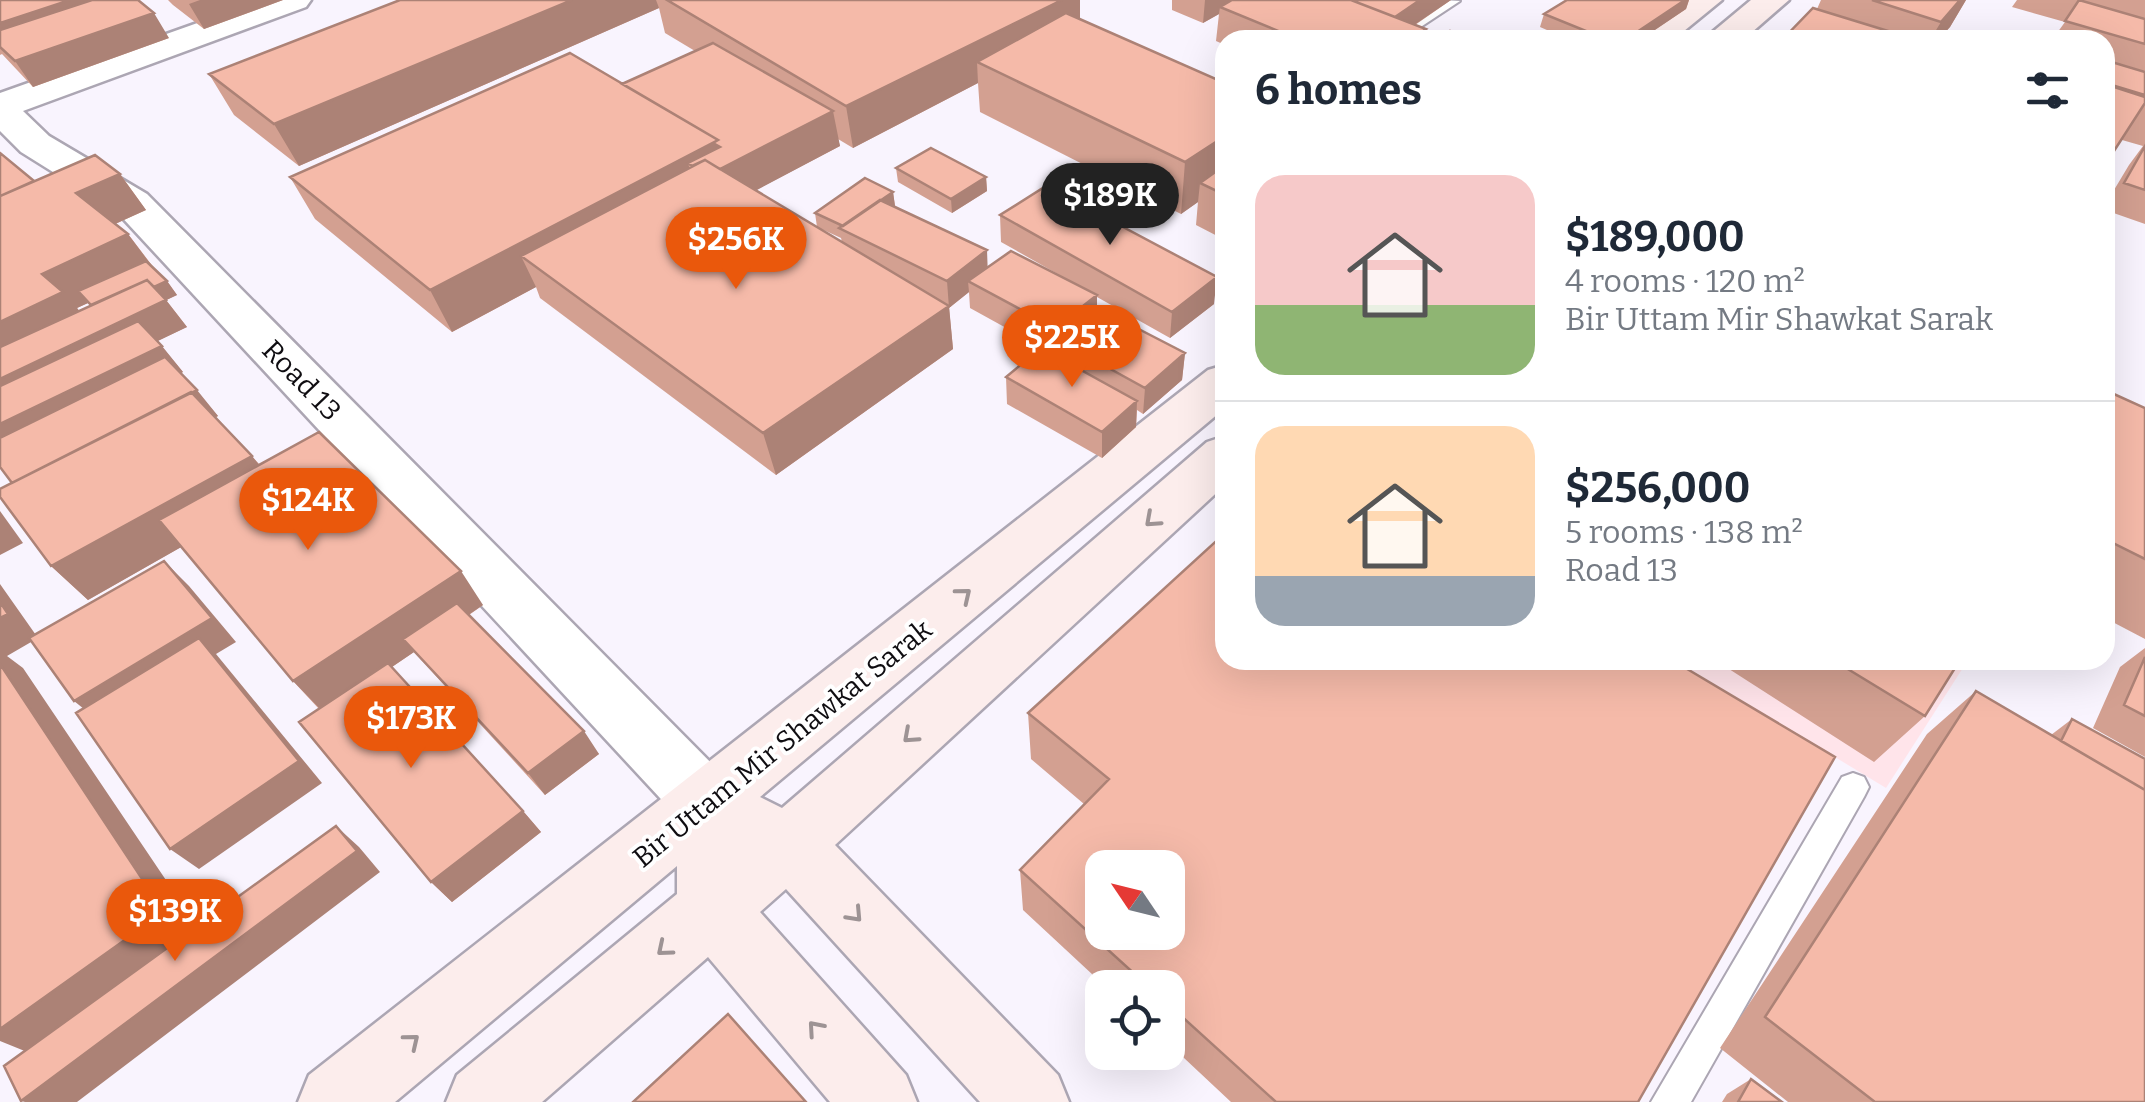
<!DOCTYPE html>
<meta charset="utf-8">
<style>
:root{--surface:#fff;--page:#f6f6f7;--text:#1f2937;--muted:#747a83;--line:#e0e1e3;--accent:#ea580c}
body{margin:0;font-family:Bitter,serif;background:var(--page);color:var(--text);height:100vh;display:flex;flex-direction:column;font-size:38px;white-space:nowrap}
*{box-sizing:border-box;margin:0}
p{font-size:32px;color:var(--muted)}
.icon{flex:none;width:55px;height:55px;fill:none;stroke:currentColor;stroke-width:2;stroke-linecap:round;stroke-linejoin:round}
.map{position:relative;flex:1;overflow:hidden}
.side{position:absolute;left:1215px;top:30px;width:900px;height:640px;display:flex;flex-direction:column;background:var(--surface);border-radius:30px;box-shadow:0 10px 40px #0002}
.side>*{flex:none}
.needle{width:65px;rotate:305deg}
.tools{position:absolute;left:1085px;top:850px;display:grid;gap:20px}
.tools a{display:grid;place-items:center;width:100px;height:100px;border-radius:20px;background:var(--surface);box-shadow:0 10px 40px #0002;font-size:50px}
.price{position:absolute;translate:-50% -85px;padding:0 22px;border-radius:35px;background:var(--accent);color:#fff;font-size:32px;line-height:65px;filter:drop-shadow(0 2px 5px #0008)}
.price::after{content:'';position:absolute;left:50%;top:60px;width:30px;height:22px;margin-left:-15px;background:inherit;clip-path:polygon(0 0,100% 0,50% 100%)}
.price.current{background:#222;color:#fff}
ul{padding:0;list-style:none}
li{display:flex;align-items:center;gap:30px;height:250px;padding:0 40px}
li+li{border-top:2px solid var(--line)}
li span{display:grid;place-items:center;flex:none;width:280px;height:200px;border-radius:30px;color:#555}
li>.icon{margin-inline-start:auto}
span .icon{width:120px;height:120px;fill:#fffc;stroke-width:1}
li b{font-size:42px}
h2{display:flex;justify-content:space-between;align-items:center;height:120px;padding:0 40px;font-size:42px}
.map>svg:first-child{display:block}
.commercial{fill:#ffe4ea}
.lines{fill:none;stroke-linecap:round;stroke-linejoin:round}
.lane-casing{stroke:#aca6b3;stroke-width:4}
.street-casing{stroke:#aca6b3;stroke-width:5}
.secondary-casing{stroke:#aca6b3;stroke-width:5}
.lane{fill:#fff;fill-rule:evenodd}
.street{fill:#fff;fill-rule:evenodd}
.secondary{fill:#fcedec;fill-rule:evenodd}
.wall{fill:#d3a091;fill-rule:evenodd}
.shaded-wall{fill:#ac8276}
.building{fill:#f5baa9;stroke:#ac8276;stroke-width:2.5;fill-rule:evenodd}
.oneway{stroke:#9d9394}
.labels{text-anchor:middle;stroke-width:8;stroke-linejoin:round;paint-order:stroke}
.street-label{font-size:28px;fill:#0f0d11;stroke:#fff}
</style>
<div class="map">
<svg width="2145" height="1102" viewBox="0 0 2145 1102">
<rect width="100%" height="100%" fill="#f9f4fe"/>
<path class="commercial" d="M1675,660H1968L1886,788Z"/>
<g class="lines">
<g class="lane-casing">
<path id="lane" d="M1442,0L1460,1L1407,36H1395V28Z
M1853,773L1864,777L1869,787L1864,797L1691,1102H1651L1842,777Z"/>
</g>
<g class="street-casing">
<path id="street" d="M262,0H311L306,7L23,111L49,136L147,194L731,783L740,804L731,825L708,834L685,825L117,212L21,152L0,131V93Z"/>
</g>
<g class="secondary-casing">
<path id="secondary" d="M1683,0H1722L1673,40H1632Z
M1751,0H1789L1743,40H1703Z
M1225,365V408L760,797L782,808L1207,442L1225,436V485L835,845L1058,1075L1069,1102H980L786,889L760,912L906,1075L917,1102H830L708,957L542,1102H446L457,1075L677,894V866L395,1102H298L309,1075L1208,370Z"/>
</g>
<use href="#lane" class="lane"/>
<use href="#street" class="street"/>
<use href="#secondary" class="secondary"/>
</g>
<path class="wall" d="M0,0L169,38L33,87L2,54L0,55Z
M168,0H283L204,29L173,5Z
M400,0H1080V19L1225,83V240L1196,225L1198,202L1181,214L980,112L978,83L853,148L838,139L840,146L756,190L842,242L841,238L817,227L815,213L893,192L895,206L894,207L988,267L1070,281L1001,242L1000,215L1214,304L1170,338L1097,297V307L1185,353L1182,380L1143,414L1137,410L1136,427L1102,458L1007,404L1006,377L1057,357V354L1055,355L970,308L969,292L949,308L953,349L776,475L540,298L536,287L452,332L315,219L290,177L622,84L695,51L665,33L659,8L299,166L234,115L209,74Z
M1172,0H1451L1415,25L1426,29L1424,40H1225V45L1216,41L1219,14L1203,23L1172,10Z
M1567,0H1689L1686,9L1640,40H1570L1540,27L1544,14Z
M1821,0H1966L1950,27L1938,40H1782L1817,9Z
M2017,0H2145V224L2105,210V205L2129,165L2143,146L2122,140L2105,163V40H2052L2065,22L2012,7Z
M896,168L986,177L987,191L952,213L898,182Z
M120,174L146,210L115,224L128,234L154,268L167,281L177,295L166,300L187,327L157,341L183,372L181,373L218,416L216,417L260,465L483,605L469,615L599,754L545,795L414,652L392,667L523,811L541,832L452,902L431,882L319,709L293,681L181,547L88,600L51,566L12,483L34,181ZM88,303L90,306L79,311L77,308Z
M2105,390L2145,408V639L2105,618Z
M2145,648V757L2093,728L2120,667Z
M1715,660H1960L1925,716L1874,762Z
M1976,691L2051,735L2072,719L2145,1102H1788L1720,1048L1927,734Z
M1028,713L1638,1102H1231L1168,1043V988H1107L1023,910L1020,870L1084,804L1031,759Z
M1751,1079L1782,1102H1722L1727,1094Z"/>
<path class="shaded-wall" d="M70,0H121L0,47V23Z
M200,0H283L204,29L189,4Z
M572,0H656L659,8L299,166L274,124Z
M1062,0H1080V31L977,62L978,83L853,148L846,106Z
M1205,0H1243L1220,7L1219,14L1203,23Z
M1420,0H1451L1392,40L1395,17Z
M1685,0H1689L1686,9L1640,40H1625Z
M1960,0H1966L1950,27L1938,40H1930L1941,22Z
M154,13L169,38L33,87L15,61Z
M1426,29L1424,40H1410Z
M833,111L840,146L725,207L698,170L688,163L698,199L521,256L536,287L452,332L430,290L718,140Z
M1225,136V183H1200L1198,202L1181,214L1185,162Z
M120,174L146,210L104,229L76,193Z
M986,177L987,191L952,213L951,199Z
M893,192L895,206L854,236L844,227Z
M128,234L155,270L78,291L88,303L77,308L93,328L0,375V322L42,274Z
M987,250L988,277L968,281L969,292L949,308L947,281Z
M1217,277L1214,304L1170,338L1172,312Z
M167,281L177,295L110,327L98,313Z
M1097,295V322L1056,339L1055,355V328Z
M166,300L187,327L0,417V379Z
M949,306L953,349L776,475L763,433Z
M162,346L183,372L0,464V424Z
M1185,353L1182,380L1143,414L1145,388Z
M197,390L218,416L40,510L13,484Z
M1137,401L1136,427L1102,458V432Z
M252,456L280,491L88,600L51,566Z
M0,511L23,543L0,555Z
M164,561L189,586L236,642L216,654L322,783L199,869L170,849L104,725L74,701Z
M461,571L483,605L415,651L403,639L414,652L324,713L293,681Z
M0,584L38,638L7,656L23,668L205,938L42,1058L0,1041Z
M584,731L599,754L545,795L528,773Z
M523,811L541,832L452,902L431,882Z
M336,826L359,847L380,872L77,1102H25L21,1101Z"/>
<path class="building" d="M0,0H70L0,23Z
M92,0H138L154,13L15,61L0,47V30Z
M400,0H572L274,124L209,74Z
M667,0H1062L846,106Z
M1232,0H1351L1426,29L1410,40H1300L1220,7Z
M1351,0H1420L1395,17Z
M1567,0H1685L1625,40H1608L1544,14Z
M1872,0H1960L1941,22Z
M2079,0L2145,19V44L2065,21Z
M1813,8L1901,35L1897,40H1782Z
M1066,13L1225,83V136L1185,162L977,62Z
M1450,31L1475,40H1438Z
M713,43L833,111L720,169L705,160L692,166L688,163L720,147L713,143L718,140L622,84Z
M570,53L718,140L430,290L290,177Z
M2105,60L2145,72V95L2105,83Z
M2105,84L2145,97V103L2114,151L2105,148Z
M2145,146V190L2124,183Z
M931,148L986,177L951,199L896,168Z
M0,153L34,181L0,196Z
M95,155L120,174L76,193L128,234L42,274L63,292L0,322V196Z
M705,160L949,306L763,433L521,256Z
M1225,165V195L1200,183Z
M865,178L893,192L843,226L815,213Z
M1046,186L1217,277L1172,312L1000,215Z
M880,200L987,250L947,281L839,228Z
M1011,251L1097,295L1055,328L968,281Z
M146,261L167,281L154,287L147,280L91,305L78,291Z
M147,280L166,300L0,379V347Z
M1096,307L1185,353L1145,388L1056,339Z
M138,321L162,346L0,424V386Z
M1041,348L1137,401L1102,432L1006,377Z
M165,357L197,390L12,483L0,467V438Z
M2105,390L2145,408V559L2105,539Z
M191,392L252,456L51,566L0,497V489Z
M319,432L461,571L293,681L159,520Z
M1225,533V660H1672L1835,757L1638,1102H1276L1168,1004V988H1150L1020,870L1109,779L1028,713ZM1102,868H1168V932H1102Z
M164,561L212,618L74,701L29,638Z
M0,602L8,614L0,618Z
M457,603L584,731L528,773L403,639Z
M199,638L299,761L170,849L76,713Z
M2145,657V716L2124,705Z
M1833,660H1960L1925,716Z
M388,663L523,811L431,882L299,722Z
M0,664L164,912L0,1029Z
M1976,691L2145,790V1102H1875L1765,1017Z
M2072,719L2145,759V790L2061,741Z
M336,826L357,851L21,1101L4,1066Z
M728,1014L806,1102H633Z
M1751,1079L1782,1102H1738Z"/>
<defs><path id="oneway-chevron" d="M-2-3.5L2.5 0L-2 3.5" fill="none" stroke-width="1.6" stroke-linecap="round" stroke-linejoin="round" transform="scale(2.5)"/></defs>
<g class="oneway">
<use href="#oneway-chevron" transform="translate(1152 520) rotate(138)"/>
<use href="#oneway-chevron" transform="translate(964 595) rotate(-39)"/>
<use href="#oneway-chevron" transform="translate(910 736) rotate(138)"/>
<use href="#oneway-chevron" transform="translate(855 915) rotate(47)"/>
<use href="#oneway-chevron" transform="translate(664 949) rotate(140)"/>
<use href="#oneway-chevron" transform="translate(815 1028) rotate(-131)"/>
<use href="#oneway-chevron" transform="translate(412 1041) rotate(-39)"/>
</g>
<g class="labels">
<g class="street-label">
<text transform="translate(302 380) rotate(46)" y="10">Road 13</text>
<text transform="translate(782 743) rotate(-39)" y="10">Bir Uttam Mir Shawkat Sarak</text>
</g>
</g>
</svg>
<div class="tools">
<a><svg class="needle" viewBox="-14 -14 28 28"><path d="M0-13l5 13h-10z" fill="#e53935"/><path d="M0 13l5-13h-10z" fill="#747a83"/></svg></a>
<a><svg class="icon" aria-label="locate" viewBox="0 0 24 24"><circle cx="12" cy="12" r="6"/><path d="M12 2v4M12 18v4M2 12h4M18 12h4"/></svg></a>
</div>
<b class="price current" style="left:1110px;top:248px">$189K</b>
<b class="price" style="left:736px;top:292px">$256K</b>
<b class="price" style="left:1072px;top:390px">$225K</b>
<b class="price" style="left:308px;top:553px">$124K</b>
<b class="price" style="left:411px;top:771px">$173K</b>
<b class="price" style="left:175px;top:964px">$139K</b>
<section class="side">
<h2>6 homes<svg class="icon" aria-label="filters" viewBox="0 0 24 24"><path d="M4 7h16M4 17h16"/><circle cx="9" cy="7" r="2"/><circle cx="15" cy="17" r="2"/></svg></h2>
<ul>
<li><span style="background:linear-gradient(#f6c9c9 65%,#8fb573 0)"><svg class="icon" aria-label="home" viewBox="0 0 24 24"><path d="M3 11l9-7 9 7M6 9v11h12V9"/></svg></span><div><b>$189,000</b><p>4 rooms · 120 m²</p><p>Bir Uttam Mir Shawkat Sarak</p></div></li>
<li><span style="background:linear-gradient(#ffd9b3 75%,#9aa5b1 0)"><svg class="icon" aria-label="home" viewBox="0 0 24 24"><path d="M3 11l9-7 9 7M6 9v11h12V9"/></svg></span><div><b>$256,000</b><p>5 rooms · 138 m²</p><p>Road 13</p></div></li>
</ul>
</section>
</div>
